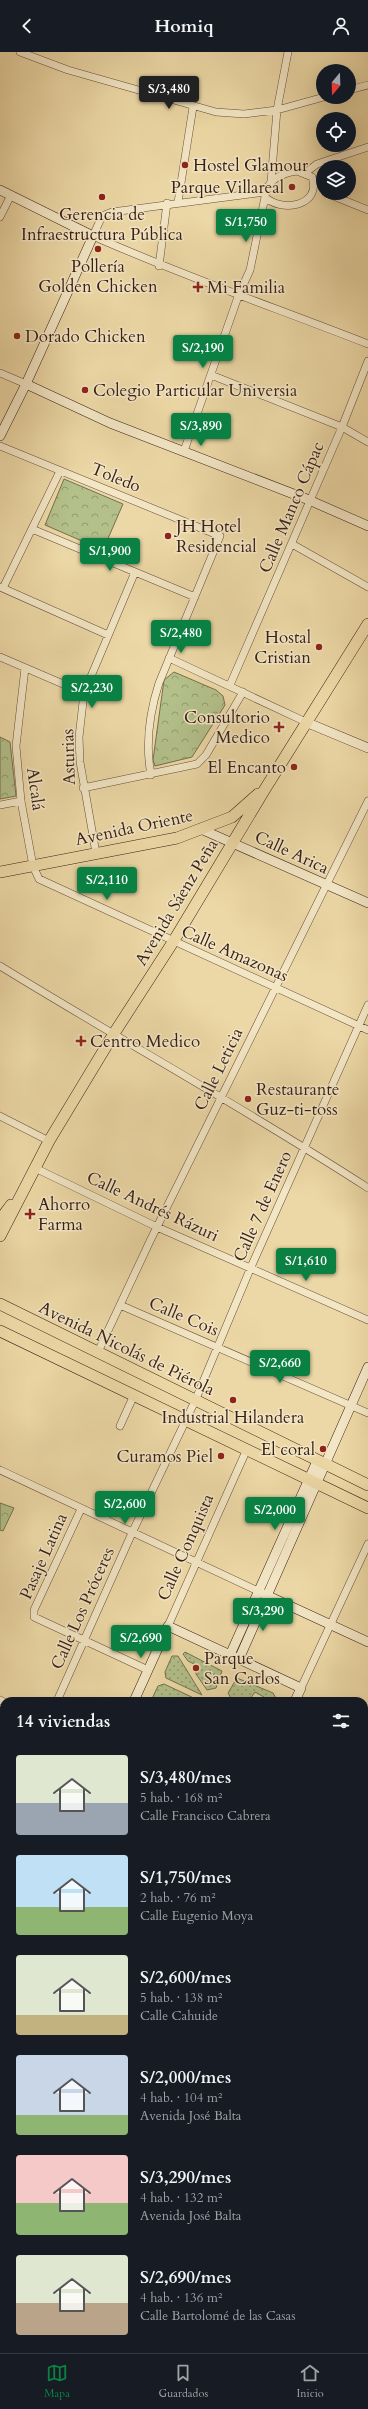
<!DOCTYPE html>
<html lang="es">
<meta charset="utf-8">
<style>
:root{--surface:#171b24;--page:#20242c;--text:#f1f3f6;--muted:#9ea1a6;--line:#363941;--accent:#0b8043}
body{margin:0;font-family:Cardo,serif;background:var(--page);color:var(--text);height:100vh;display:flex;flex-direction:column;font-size:15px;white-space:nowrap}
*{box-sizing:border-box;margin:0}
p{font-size:13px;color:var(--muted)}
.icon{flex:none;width:22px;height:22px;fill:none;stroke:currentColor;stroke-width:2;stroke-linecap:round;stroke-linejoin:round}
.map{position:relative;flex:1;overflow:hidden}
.side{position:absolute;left:0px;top:1645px;width:368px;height:656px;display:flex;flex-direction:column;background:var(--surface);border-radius:12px 12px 0 0;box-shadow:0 4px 16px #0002}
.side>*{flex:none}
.needle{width:26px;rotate:199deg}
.controls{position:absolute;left:316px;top:12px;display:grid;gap:8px}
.controls a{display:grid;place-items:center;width:40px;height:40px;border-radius:50%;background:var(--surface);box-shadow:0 4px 16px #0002;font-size:20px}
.price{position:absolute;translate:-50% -34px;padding:0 9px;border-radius:4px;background:var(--accent);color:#fff;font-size:13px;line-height:26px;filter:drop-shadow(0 1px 2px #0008)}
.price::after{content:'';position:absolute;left:50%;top:24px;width:12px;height:9px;margin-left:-6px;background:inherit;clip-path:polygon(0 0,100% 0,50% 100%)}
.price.on{background:#222;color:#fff}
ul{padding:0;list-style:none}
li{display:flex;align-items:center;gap:12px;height:100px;padding:0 16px}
li span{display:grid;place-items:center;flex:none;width:112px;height:80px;border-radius:4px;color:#555}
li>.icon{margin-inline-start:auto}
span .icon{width:48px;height:48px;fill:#fffc;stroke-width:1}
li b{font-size:17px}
h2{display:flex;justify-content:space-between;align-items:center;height:48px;padding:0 16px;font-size:17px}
header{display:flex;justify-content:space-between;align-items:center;height:52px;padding:0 16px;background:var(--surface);font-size:18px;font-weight:800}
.tab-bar{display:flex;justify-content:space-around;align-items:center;height:56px;border-top:1px solid var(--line);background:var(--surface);font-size:11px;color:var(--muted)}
.tab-bar a{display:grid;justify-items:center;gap:2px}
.tab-bar .on{color:var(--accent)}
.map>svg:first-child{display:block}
.grass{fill:url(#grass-dots);stroke:#757050}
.park{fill:url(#park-crowns);stroke:#757050}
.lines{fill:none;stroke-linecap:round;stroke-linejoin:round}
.street-casing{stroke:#644d3b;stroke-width:8}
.secondary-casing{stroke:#371f17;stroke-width:10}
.primary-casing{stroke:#371f17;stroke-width:12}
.street{stroke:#f3e6c5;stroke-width:7}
.secondary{stroke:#f3e6c5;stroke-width:9}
.primary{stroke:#ecd8a6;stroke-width:11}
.poi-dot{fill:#8f2418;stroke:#f3e6c5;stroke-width:1.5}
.labels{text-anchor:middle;stroke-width:3;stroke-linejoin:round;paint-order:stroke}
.poi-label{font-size:17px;fill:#371f17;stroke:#f3e6c5;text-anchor:start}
.street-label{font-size:17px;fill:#371f17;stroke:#f3e6c5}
</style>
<header><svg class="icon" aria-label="back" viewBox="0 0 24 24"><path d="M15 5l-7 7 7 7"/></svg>Homiq<svg class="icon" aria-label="person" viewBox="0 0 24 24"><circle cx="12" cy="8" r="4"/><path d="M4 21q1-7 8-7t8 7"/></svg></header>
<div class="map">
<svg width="368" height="2301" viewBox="0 0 368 2301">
<defs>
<pattern id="grass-dots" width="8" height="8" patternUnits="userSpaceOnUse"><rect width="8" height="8" fill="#b3c08a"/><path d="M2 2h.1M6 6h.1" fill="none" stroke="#929b70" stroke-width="1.8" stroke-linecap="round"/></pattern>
<pattern id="park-crowns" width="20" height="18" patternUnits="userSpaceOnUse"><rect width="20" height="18" fill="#b3c08a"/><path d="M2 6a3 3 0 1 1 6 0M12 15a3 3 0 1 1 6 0" fill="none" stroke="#929b70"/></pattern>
</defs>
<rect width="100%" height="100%" fill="#ecd8a6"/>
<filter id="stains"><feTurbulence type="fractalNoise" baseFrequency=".005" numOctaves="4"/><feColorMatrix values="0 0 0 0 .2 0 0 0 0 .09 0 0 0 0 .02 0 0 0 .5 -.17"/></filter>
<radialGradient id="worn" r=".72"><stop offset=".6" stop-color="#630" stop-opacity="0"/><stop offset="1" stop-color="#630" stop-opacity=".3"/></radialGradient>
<path class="grass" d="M185,1600L222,1619L216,1636L207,1638L196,1622L194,1612L188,1609L183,1602Z
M172,1604H178L202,1643L166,1626L165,1620Z
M237,1626L273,1641L277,1648H269L255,1640L250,1647L232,1648L228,1641Z
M164,1632L198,1648V1649H151L158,1634Z"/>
<path class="park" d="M64,427L123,452L103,498L45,473Z
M174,620L216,638L223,644L225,653L192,705L155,714L153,708L164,628Z
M0,685L10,690L16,744L0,747Z
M0,1451L14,1456L3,1479L0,1478Z"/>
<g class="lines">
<g class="street-casing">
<path id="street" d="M20,0L68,18L216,60L244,62L277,58L324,45
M349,38L368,33
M297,119L312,125C322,154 282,161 265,145C265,128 283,121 297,119Z
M305,121L317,112L368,95
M271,130L277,58L288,0
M265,140L112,160L102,164L93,184C183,224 276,256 368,292
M326,141L368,158
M178,150L193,55
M0,165L11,143
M159,214L167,151
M0,321L26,332
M211,323L342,375L368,390
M0,394L220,484L159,631C149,662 145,691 151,723
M184,399L239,242L250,218L265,145
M32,477L195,545
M292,492L368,535
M0,535L108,583
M3,536L60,419
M0,605L84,641
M169,606L308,671
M25,616L16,694L21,749L33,814L39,827L368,978
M230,633L342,375L368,309
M83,736L197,712L206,703L243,640
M0,753L21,749
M96,801L80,710L79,685L84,641L135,520
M0,914C122,989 248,1058 368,1136
M0,1064L49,1089
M35,1116L157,1175L368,1268
M120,1253L368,1361
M98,1300L150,1189L368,749
M120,1374L134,1343
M0,1418L260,1540
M81,1457L34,1558V1565L148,1618
M168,1574L247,1397
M301,1636L368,1492
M0,1648L4,1650
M57,1649L132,1481L195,1349L251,1215L368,953
M364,1666L368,1657
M364,1721L368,1723
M0,1754L4,1756
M0,1770L4,1761
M0,1816L4,1818
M364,1836L368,1827
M364,1854L368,1856
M0,1889L4,1891
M0,1930L4,1921
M364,1998L368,1989
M0,2052L4,2054
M364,2119L368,2120
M364,2166L368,2157
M0,2217L4,2219
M364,2255L368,2257
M0,2277L4,2268
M169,2297L177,2301
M63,2301L65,2297
M142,2301L144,2297
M220,2301L222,2297
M301,2301L302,2297"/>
</g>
<g class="secondary-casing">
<path id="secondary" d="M0,138L93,184L26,332L0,384
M26,332L110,371L309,448L368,474
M308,671L368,696
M203,778L368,851
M264,1542L368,1590
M230,1603L317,1409
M239,1607L368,1315
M134,1649L168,1574L301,1636L295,1649
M0,2089L4,2080
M0,2117L4,2109"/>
</g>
<g class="primary-casing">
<path id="primary" d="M0,820L177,786L232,765L258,742
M0,1168L11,1153
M0,1184L49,1089L113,983L173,890L265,737L368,572
M0,1252L368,1433
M0,1279L368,1456"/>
</g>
<use href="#street" class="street"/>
<use href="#secondary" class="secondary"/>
<use href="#primary" class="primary"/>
</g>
<g class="poi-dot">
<circle cx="185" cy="113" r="4"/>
<circle cx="292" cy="135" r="4"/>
<circle cx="102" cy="145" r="4"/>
<circle cx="98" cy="197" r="4"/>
<path d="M196 229h4v4h4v4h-4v4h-4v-4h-4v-4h4z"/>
<circle cx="17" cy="284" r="4"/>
<circle cx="85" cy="338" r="4"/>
<circle cx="168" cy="484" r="4"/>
<circle cx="319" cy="595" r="4"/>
<path d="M277 669h4v4h4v4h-4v4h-4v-4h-4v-4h4z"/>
<circle cx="294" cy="715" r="4"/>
<path d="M79 983h4v4h4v4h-4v4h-4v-4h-4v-4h4z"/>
<circle cx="248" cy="1047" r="4"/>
<path d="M28 1156h4v4h4v4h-4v4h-4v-4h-4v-4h4z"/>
<circle cx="233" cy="1348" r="4"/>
<circle cx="323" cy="1397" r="4"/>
<circle cx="221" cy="1404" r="4"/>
<circle cx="196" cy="1616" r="4"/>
</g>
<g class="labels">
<g class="poi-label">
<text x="193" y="119">Hostel Glamour</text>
<text x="284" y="141" text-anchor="end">Parque Villareal</text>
<text x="102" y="168" text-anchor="middle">Gerencia de<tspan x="102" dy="20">Infraestructura Pública</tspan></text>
<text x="98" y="220" text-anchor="middle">Pollería<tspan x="98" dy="20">Golden Chicken</tspan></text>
<text x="207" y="241">Mi Familia</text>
<text x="25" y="290">Dorado Chicken</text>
<text x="93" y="344">Colegio Particular Universia</text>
<text x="176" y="480">JH Hotel<tspan x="176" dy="20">Residencial</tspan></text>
<text x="311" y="591" text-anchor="end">Hostal<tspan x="311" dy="20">Cristian</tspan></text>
<text x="270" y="671" text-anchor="end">Consultorio<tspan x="270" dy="20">Medico</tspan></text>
<text x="286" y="721" text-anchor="end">El Encanto</text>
<text x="90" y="995">Centro Medico</text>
<text x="256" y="1043">Restaurante<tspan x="256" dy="20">Guz-ti-toss</tspan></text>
<text x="38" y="1158">Ahorro<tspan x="38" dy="20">Farma</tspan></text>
<text x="233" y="1371" text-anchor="middle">Industrial Hilandera</text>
<text x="315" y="1403" text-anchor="end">El coral</text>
<text x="213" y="1410" text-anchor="end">Curamos Piel</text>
<text x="204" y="1612">Parque<tspan x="204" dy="20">San Carlos</tspan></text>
</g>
<g class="street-label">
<text transform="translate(116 425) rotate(22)" y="6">Toledo</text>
<text transform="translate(291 455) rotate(-67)" y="6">Calle Manco Cápac</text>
<text transform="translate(68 705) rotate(-92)" y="6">Asturias</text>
<text transform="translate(36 737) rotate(82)" y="6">Alcalá</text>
<text transform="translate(134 775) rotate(-12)" y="6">Avenida Oriente</text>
<text transform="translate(292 800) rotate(25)" y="6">Calle Arica</text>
<text transform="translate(176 850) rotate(-59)" y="6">Avenida Sáenz Peña</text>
<text transform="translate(235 901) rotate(24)" y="6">Calle Amazonas</text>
<text transform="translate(218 1017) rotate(-64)" y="6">Calle Leticia</text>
<text transform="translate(153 1154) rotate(25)" y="6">Calle Andrés Rázuri</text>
<text transform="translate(262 1154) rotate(-66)" y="6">Calle 7 de Enero</text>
<text transform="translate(184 1264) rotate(23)" y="6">Calle Cois</text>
<text transform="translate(127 1296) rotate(26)" y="6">Avenida Nicolás de Piérola</text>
<text transform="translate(185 1495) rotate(-66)" y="6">Calle Conquista</text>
<text transform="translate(43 1504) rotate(-66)" y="6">Pasaje Latina</text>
<text transform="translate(82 1556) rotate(-66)" y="6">Calle Los Próceres</text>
</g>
</g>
<rect width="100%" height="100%" filter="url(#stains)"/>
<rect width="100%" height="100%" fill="url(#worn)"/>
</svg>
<div class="controls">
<a><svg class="needle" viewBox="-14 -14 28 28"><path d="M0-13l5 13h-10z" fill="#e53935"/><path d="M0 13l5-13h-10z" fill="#9ea1a6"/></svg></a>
<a><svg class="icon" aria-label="locate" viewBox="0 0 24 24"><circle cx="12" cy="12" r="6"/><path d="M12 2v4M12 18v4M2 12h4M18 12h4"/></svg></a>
<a><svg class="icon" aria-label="layers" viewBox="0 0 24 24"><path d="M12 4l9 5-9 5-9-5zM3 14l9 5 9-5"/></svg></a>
</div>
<b class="price on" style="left:169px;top:58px">S/3,480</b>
<b class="price" style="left:246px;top:191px">S/1,750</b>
<b class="price" style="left:203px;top:317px">S/2,190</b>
<b class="price" style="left:201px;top:395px">S/3,890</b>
<b class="price" style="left:110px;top:520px">S/1,900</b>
<b class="price" style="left:181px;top:602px">S/2,480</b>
<b class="price" style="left:92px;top:657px">S/2,230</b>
<b class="price" style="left:107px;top:849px">S/2,110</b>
<b class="price" style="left:306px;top:1230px">S/1,610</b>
<b class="price" style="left:280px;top:1332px">S/2,660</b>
<b class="price" style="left:125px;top:1473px">S/2,600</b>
<b class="price" style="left:275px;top:1479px">S/2,000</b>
<b class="price" style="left:263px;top:1580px">S/3,290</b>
<b class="price" style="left:141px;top:1607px">S/2,690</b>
<section class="side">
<h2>14 viviendas<svg class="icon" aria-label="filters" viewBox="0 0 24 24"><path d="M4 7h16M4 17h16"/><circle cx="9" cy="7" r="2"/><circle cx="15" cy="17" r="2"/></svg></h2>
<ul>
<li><span style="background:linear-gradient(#dfe7d0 60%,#9aa5b1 0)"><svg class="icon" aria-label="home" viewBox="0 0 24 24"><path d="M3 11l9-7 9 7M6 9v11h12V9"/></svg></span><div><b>S/3,480/mes</b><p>5 hab. · 168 m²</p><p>Calle Francisco Cabrera</p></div></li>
<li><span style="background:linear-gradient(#bfe0f5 65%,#8fb573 0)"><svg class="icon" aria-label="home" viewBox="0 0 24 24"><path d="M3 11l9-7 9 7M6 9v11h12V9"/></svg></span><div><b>S/1,750/mes</b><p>2 hab. · 76 m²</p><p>Calle Eugenio Moya</p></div></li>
<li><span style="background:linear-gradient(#dfe7d0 75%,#c2b280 0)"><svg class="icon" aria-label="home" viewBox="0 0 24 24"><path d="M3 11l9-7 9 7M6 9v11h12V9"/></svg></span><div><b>S/2,600/mes</b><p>5 hab. · 138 m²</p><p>Calle Cahuide</p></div></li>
<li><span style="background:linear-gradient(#c9d6e8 75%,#8fb573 0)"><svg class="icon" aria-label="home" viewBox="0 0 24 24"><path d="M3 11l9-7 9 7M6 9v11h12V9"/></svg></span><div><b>S/2,000/mes</b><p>4 hab. · 104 m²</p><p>Avenida José Balta</p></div></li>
<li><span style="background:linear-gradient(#f6c9c9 60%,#8fb573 0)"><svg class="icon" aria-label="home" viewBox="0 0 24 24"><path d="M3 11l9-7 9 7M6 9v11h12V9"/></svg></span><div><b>S/3,290/mes</b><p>4 hab. · 132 m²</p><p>Avenida José Balta</p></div></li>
<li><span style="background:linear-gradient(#dfe7d0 60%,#b9a48a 0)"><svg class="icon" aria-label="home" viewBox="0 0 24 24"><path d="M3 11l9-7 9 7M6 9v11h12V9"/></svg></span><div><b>S/2,690/mes</b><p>4 hab. · 136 m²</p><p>Calle Bartolomé de las Casas</p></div></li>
</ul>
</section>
</div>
<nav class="tab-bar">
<a class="on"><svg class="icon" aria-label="map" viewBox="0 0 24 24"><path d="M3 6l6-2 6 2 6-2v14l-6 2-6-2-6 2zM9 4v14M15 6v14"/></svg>Mapa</a>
<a><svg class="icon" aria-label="saved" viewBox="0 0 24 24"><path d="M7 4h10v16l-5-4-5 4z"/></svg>Guardados</a>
<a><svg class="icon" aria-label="home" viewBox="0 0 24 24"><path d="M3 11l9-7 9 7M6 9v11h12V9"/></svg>Inicio</a>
</nav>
